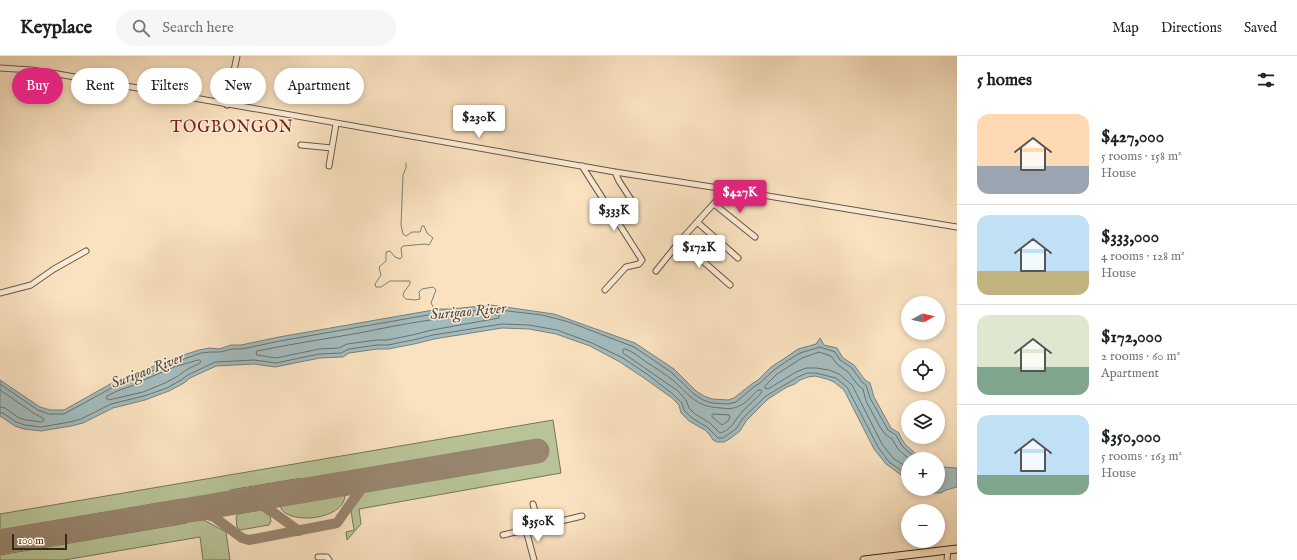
<!DOCTYPE html>
<meta charset="utf-8">
<style>
:root{--surface:#fff;--page:#f6f6f6;--text:#202124;--muted:#757577;--line:#e0e0e0;--accent:#db2777}
body{margin:0;font-family:"IM FELL English",serif;background:var(--page);color:var(--text);height:100vh;display:flex;flex-direction:column;font-size:15px;white-space:nowrap}
*{box-sizing:border-box;margin:0}
p{font-size:13px;color:var(--muted)}
.icon{flex:none;width:22px;height:22px;fill:none;stroke:currentColor;stroke-width:2;stroke-linecap:round;stroke-linejoin:round}
.map{position:relative;flex:1;overflow:hidden}
.panel{display:flex;flex-direction:column;background:var(--surface);width:340px}
.panel>*{flex:none}
.guide{position:absolute;left:12px;top:12px;width:380px;height:36px;display:flex;gap:8px}
.needle{width:26px;rotate:82deg}
.fabs{position:absolute;left:901px;top:240px;display:grid;gap:8px}
.fabs a{display:grid;place-items:center;width:44px;height:44px;border-radius:50%;background:var(--surface);box-shadow:0 2px 6px #0003;font-size:20px}
.scale{position:absolute;left:12px;bottom:10px;width:55px;box-sizing:border-box;padding-left:4px;border:2px solid #35291e;border-top:0;font-size:11px;line-height:14px;white-space:nowrap;color:#35291e;-webkit-text-stroke:3px #fcecd6;paint-order:stroke}
.price{position:absolute;translate:-50% -34px;padding:0 9px;border-radius:4px;background:#fff;color:#222;font-size:13px;line-height:26px;filter:drop-shadow(0 1px 2px #0008)}
.price::after{content:'';position:absolute;left:50%;top:24px;width:12px;height:9px;margin-left:-6px;background:inherit;clip-path:polygon(0 0,100% 0,50% 100%)}
.price.on{background:var(--accent);color:#fff}
ul{padding:0;list-style:none}
li{display:flex;align-items:center;gap:12px;height:100px;padding:0 20px}
li+li{border-top:1px solid var(--line)}
li span{display:grid;place-items:center;flex:none;width:112px;height:80px;border-radius:12px;color:#555}
li>.icon{margin-inline-start:auto}
span .icon{width:48px;height:48px;fill:#fffc;stroke-width:1}
li b{font-size:17px}
h2{display:flex;justify-content:space-between;align-items:center;height:48px;padding:0 20px;font-size:17px}
.tag{padding:0 14px;border-radius:18px;background:var(--surface);box-shadow:0 2px 6px #0003;font-size:14px;line-height:36px}
.tag.on{background:var(--accent);color:#fff}
header{display:flex;align-items:center;gap:24px;box-sizing:border-box;height:56px;padding:0 20px;background:var(--surface);border-bottom:1px solid var(--line)}
header strong{font-size:19px}
nav{display:flex;gap:22px;margin-inline-start:auto;font-size:14px}
.search{width:280px;height:36px;background:var(--page);display:flex;align-items:center;gap:10px;box-sizing:border-box;padding:0 14px;border-radius:22px;color:var(--muted);font-size:15px}
main{display:flex;flex:1;min-height:0}
.map>svg:first-child{display:block}
.green{fill:#b8c497;stroke:#76765a}
.water{fill:#a3bbbd;stroke:#77817d}
.lines{fill:none;stroke-linecap:round;stroke-linejoin:round}
.shore{stroke:#6c726e;stroke-width:1}
.stream{stroke:#77817d;stroke-width:1}
.taxiway{stroke:#98866f;stroke-width:10}
.runway{stroke:#98866f;stroke-width:25}
.minor-casing{stroke:#665746;stroke-width:7}
.highway-casing{stroke:#35291e;stroke-width:9}
.minor{stroke:#fcecd6;stroke-width:5}
.highway{stroke:#fae2c0;stroke-width:7}
.labels{text-anchor:middle;stroke-width:3;stroke-linejoin:round;paint-order:stroke}
.water-label{font-size:15px;font-style:italic;fill:#504e46;stroke:#fcecd6}
.quarter-label{font-size:16px;letter-spacing:1px;fill:#7a1f14;stroke:#fcecd6}
</style>
<header>
<strong>Keyplace</strong>
<div class="search"><svg class="icon" aria-label="search" viewBox="0 0 24 24"><circle cx="10" cy="10" r="6"/><path d="M15 15l6 6"/></svg>Search here</div>
<nav><a>Map</a><a>Directions</a><a>Saved</a></nav>
</header>
<main>
<div class="map">
<svg width="957" height="504" viewBox="0 0 957 504">
<rect width="100%" height="100%" fill="#fae2c0"/>
<filter id="stains"><feTurbulence type="fractalNoise" baseFrequency=".005" numOctaves="4"/><feColorMatrix values="0 0 0 0 .2 0 0 0 0 .09 0 0 0 0 .02 0 0 0 .5 -.17"/></filter>
<radialGradient id="worn" r=".72"><stop offset=".6" stop-color="#630" stop-opacity="0"/><stop offset="1" stop-color="#630" stop-opacity=".3"/></radialGradient>
<path class="green" d="M553,364L561,417L359,453L361,468L347,484L346,476L354,474L351,455L367,433L538,404L535,385L302,424L301,422L230,434V438L183,446L182,443L0,474V458Z
M341,438H343L345,441C342,463 293,469 281,453V450L305,446V444Z
M261,454L270,460L271,465L269,469L240,474L237,471L236,461L238,458Z
M193,462L194,465L204,464L226,476L230,504H203L200,481L64,504H0V499L187,467V463Z"/>
<path class="water" d="M491,249L554,258L635,287L674,313L696,335L704,340L712,343L728,344L734,342L753,327L758,324L771,311L785,302L798,293L816,288L820,282L824,289L837,292L843,302L854,309L865,324L870,327L874,341L891,372L899,377L901,382L905,388L916,398L927,403H908V424L886,408L874,393L844,334L834,326L827,323L815,320L808,321L800,324L795,328L787,331L768,343L746,365L740,375L731,382L724,386H717L713,384L709,378L705,374L689,365L681,357L679,349L672,342L644,322L620,306L590,290L556,278L529,273L502,272L434,283L414,288L388,293H377L349,297L343,301L320,302L275,311L254,308L216,310L190,322L184,327L169,335L145,344L113,352L83,367L71,370L41,375L24,373L15,370L0,360V324L40,351L50,354H64L114,326L134,319L142,315L171,303L199,294L210,292L219,293L231,289H241L279,281L439,253H451Z
M938,408L943,411L957,412V431L946,434L941,437C931,436 929,440 920,433H938Z"/>
<g class="lines">
<path class="shore" d="M491,258L499,259V262L432,274L412,279L387,284H377L347,288L339,292L319,293L276,302L257,299L256,298L257,295C291,288 325,283 359,277C403,268 446,260 491,258Z
M625,293C634,296 639,301 646,306C656,312 665,318 674,325C690,340 697,351 721,352C727,353 733,353 739,350C746,347 752,340 758,334H761L762,336C756,343 749,348 743,355C735,363 732,374 720,377L710,367L695,358L689,352L686,344L678,335L623,297V294Z
M199,304L201,305L200,307L186,314L178,320L165,327L143,336L109,344L106,342L107,340L117,335L137,328L146,323L174,311Z
M0,328L38,354L49,358H64L115,330L135,323L144,318L173,307L201,297L210,296H220L232,293H242L280,285L439,257H451L491,253L542,259L569,266L634,291L671,316L694,338L703,344L712,347L728,348L736,346L755,330L760,327L774,314L787,305L800,297L820,291L835,296L840,304L852,312L862,326L866,329L870,342L888,374L896,379L902,390L917,403
M0,334L35,358L43,362L44,364L41,366L26,364L19,362L5,352L0,351
M0,357H3L16,366L25,369L41,371L70,366L81,363L111,348L144,340L167,332L181,324L188,319L215,306L254,304L276,307L319,298L341,297L349,293L377,289H388L413,284L433,279L502,268L529,269L557,274L592,287L623,302L647,318L674,339L682,347L684,354L692,362L707,371L718,382H723L736,373L743,362L766,340L798,321L807,317H816L836,322L847,331L878,391L889,406L908,419
M714,358L729,359L730,361L728,365L722,369L712,361V359Z
M908,412L893,402L882,388L852,329L839,318L829,314L816,312H806L796,316L768,333L765,332V330L777,318L802,302L819,296L831,300L837,308L848,316L858,329L863,333L866,345L880,371L885,378L892,383L898,393L909,403"/>
<path class="stream" d="M406,107V112L403,119L401,169L403,178L406,180L412,176H420L422,170H424L427,177L433,182L429,189L425,188L403,190L401,192L402,201L400,203L395,201L390,195L386,196V205L379,211L381,219L375,228L376,231H381L390,225H410V228L404,236L403,240L406,243L415,244L420,243L419,236L422,233L433,231L436,234L431,247L435,254"/>
<path class="taxiway" d="M255,443L299,475
M193,454L214,461L242,482L249,484L337,467L367,424"/>
<path class="runway" d="M0,486L537,395"/>
<g class="minor-casing">
<path id="minor" d="M0,12L31,14L52,17L615,116L738,135L957,171
M227,49L237,0
M301,89L332,92
M329,110L336,68
M582,110L642,204L639,208L626,211L605,234
M615,116L619,125L632,145
M714,148L755,181
M697,166L738,202
M680,185L730,229
M656,215L680,185L717,144L722,132
M0,237L31,229L54,213L86,195
M533,448L539,471
M526,474L534,504
M503,479L582,460
M318,501H327L329,504
M947,504L948,494"/>
</g>
<g class="highway-casing">
<path id="highway" d="M864,504L957,493"/>
</g>
<use href="#minor" class="minor"/>
<use href="#highway" class="highway"/>
</g>
<g class="labels">
<g class="water-label">
<text transform="translate(468 255) rotate(-5)" y="5">Surigao River</text>
<text transform="translate(147 314) rotate(-21)" y="5">Surigao River</text>
</g>
<g class="quarter-label">
<text x="232" y="76">TOGBONGON</text>
</g>
</g>
<rect width="100%" height="100%" filter="url(#stains)"/>
<rect width="100%" height="100%" fill="url(#worn)"/>
</svg>
<div class="fabs">
<a><svg class="needle" viewBox="-14 -14 28 28"><path d="M0-13l5 13h-10z" fill="#e53935"/><path d="M0 13l5-13h-10z" fill="#757577"/></svg></a>
<a><svg class="icon" aria-label="locate" viewBox="0 0 24 24"><circle cx="12" cy="12" r="6"/><path d="M12 2v4M12 18v4M2 12h4M18 12h4"/></svg></a>
<a><svg class="icon" aria-label="layers" viewBox="0 0 24 24"><path d="M12 4l9 5-9 5-9-5zM3 14l9 5 9-5"/></svg></a>
<a>+</a>
<a>−</a>
</div>
<div class="scale">100 m</div>
<b class="price" style="left:479px;top:83px">$230K</b>
<b class="price on" style="left:740px;top:158px">$427K</b>
<b class="price" style="left:614px;top:176px">$333K</b>
<b class="price" style="left:699px;top:213px">$172K</b>
<b class="price" style="left:538px;top:487px">$350K</b>
<div class="guide">
<a class="tag on">Buy</a>
<a class="tag">Rent</a>
<a class="tag">Filters</a>
<a class="tag">New</a>
<a class="tag">Apartment</a>
</div>
</div>
<section class="panel">
<h2>5 homes<svg class="icon" aria-label="filters" viewBox="0 0 24 24"><path d="M4 7h16M4 17h16"/><circle cx="9" cy="7" r="2"/><circle cx="15" cy="17" r="2"/></svg></h2>
<ul>
<li><span style="background:linear-gradient(#ffd9b3 65%,#9aa5b1 0)"><svg class="icon" aria-label="home" viewBox="0 0 24 24"><path d="M3 11l9-7 9 7M6 9v11h12V9"/></svg></span><div><b>$427,000</b><p>5 rooms · 158 m²</p><p>House</p></div></li>
<li><span style="background:linear-gradient(#bfe0f5 70%,#c2b280 0)"><svg class="icon" aria-label="home" viewBox="0 0 24 24"><path d="M3 11l9-7 9 7M6 9v11h12V9"/></svg></span><div><b>$333,000</b><p>4 rooms · 128 m²</p><p>House</p></div></li>
<li><span style="background:linear-gradient(#dfe7d0 65%,#7fa58c 0)"><svg class="icon" aria-label="home" viewBox="0 0 24 24"><path d="M3 11l9-7 9 7M6 9v11h12V9"/></svg></span><div><b>$172,000</b><p>2 rooms · 60 m²</p><p>Apartment</p></div></li>
<li><span style="background:linear-gradient(#bfe0f5 75%,#7fa58c 0)"><svg class="icon" aria-label="home" viewBox="0 0 24 24"><path d="M3 11l9-7 9 7M6 9v11h12V9"/></svg></span><div><b>$350,000</b><p>5 rooms · 163 m²</p><p>House</p></div></li>
</ul>
</section>
</main>
